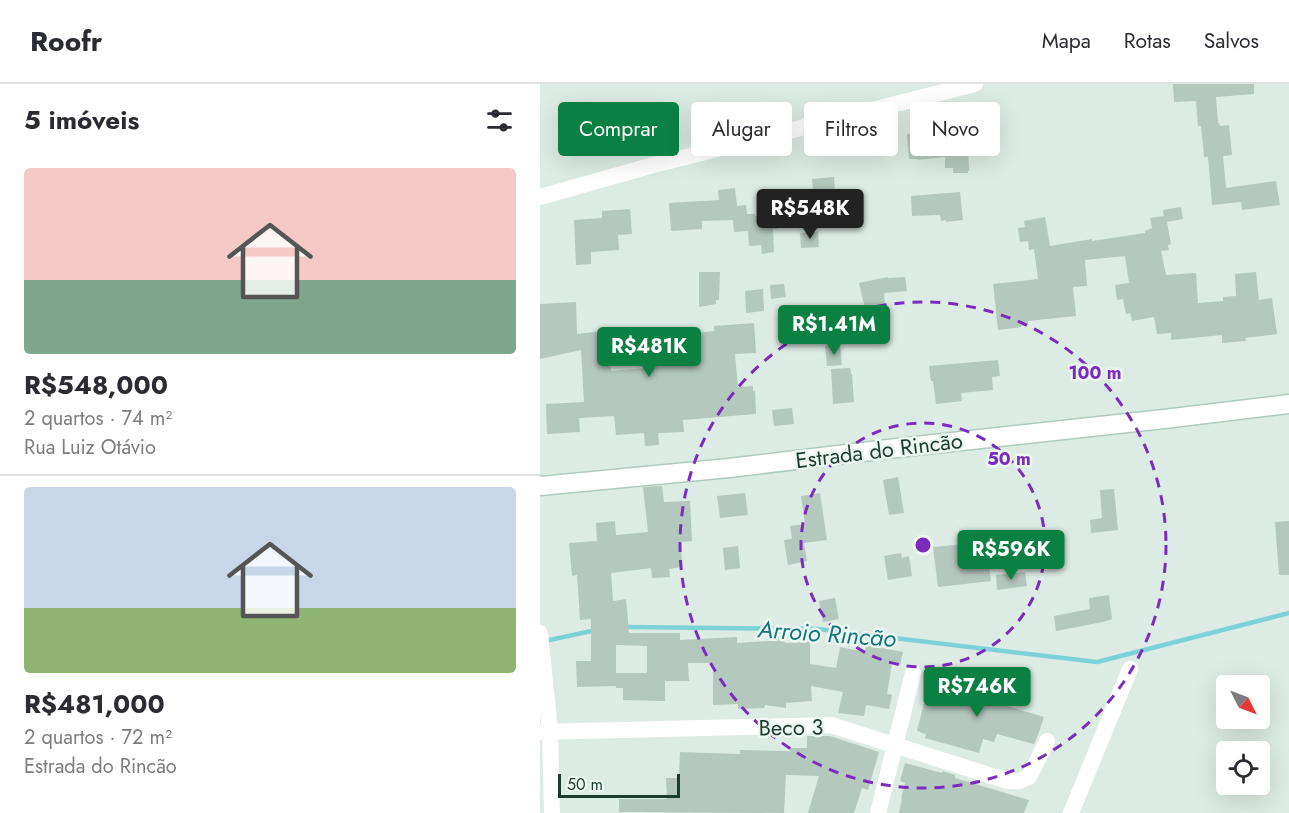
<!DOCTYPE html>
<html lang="pt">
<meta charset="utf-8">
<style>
:root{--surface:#fff;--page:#f2f2f3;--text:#2b2b33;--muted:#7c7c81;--line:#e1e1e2;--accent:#0b8043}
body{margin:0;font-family:Jost,sans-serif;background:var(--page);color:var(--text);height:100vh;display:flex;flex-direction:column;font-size:22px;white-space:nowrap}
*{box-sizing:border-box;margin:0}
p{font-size:20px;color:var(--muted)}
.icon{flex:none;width:33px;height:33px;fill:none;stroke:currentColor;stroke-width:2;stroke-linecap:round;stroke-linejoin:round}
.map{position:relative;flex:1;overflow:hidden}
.sheet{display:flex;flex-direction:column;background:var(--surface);width:540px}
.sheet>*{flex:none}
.top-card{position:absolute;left:18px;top:18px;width:570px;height:54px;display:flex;gap:12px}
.needle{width:39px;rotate:132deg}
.buttons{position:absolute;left:676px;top:591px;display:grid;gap:12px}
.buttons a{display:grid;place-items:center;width:54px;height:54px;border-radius:6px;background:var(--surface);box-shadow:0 6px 24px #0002;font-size:30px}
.scale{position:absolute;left:18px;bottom:15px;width:122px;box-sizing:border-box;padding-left:6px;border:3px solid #1d3b30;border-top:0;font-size:16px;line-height:21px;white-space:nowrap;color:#1d3b30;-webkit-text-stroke:4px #edf7f1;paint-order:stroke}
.price{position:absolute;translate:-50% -51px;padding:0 14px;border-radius:6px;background:var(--accent);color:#fff;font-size:20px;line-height:39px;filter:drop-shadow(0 2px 3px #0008)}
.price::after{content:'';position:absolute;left:50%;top:36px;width:18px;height:14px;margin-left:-9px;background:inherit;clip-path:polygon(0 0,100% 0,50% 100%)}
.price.current{background:#222;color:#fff}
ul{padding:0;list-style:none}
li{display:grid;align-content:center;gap:12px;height:318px;padding:0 24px}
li+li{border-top:2px solid var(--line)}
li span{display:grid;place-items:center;height:186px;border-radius:6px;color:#555}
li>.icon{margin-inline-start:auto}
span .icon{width:108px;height:108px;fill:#fffc;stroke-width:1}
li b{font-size:26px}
h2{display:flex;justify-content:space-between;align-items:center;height:72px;padding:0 24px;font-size:26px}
.chip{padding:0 21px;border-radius:6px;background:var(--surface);box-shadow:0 6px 24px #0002;font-size:21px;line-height:54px}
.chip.current{background:var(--accent);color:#fff}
header{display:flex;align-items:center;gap:36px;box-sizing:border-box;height:84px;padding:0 30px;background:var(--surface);border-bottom:2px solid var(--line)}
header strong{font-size:28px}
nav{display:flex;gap:33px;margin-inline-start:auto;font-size:21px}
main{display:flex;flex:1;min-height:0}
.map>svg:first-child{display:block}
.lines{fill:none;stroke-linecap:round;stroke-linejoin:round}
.stream{stroke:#7dd2d7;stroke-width:4.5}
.building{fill:#b5c8be;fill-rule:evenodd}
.secondary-casing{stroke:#afcbbe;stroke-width:21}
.street{stroke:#fff;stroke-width:16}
.secondary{stroke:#fff;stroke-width:18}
.ring{fill:none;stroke:#7b2cbf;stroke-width:3;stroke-dasharray:10 8}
.labels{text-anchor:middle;stroke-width:5;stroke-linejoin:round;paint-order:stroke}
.street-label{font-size:22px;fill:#1d3b30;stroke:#edf7f1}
.water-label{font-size:24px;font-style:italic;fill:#12767c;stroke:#edf7f1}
.centre{fill:#7b2cbf;stroke:#edf7f1;stroke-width:3}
.ring-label{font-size:18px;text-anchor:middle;font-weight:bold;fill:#7b2cbf;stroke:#edf7f1;stroke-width:5;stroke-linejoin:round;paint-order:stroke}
</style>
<header>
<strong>Roofr</strong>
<nav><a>Mapa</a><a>Rotas</a><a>Salvos</a></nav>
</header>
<main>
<section class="sheet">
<h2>5 imóveis<svg class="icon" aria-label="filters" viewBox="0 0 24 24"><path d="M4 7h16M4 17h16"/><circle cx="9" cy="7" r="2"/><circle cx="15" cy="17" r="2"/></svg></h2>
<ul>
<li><span style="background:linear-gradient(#f6c9c9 60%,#7fa58c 0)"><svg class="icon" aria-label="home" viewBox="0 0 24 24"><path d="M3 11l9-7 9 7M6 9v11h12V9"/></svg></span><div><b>R$548,000</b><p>2 quartos · 74 m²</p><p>Rua Luiz Otávio</p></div></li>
<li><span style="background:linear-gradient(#c9d6e8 65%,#8fb573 0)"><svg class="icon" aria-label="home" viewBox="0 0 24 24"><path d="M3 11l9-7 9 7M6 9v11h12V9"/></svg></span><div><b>R$481,000</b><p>2 quartos · 72 m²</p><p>Estrada do Rincão</p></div></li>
</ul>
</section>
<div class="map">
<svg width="749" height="729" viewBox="0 0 749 729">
<rect width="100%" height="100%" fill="#dcebe3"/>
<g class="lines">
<path class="stream" d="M85,543L278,545L557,578L749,529
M5,557L56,546"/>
</g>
<path class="building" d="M633,0H714V10L676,13L678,39H679L680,42L689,41L692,71L683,72L686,104L736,97L740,121L702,126L701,118L672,121L668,73H664L661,42H658L656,17L634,18Z
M412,25L418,47L421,46L423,65H428L429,87H428V89H413V84H405V73L377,76V75H369L367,50L389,49L384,33Z
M294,93L295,108H290L291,118L274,119L272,95Z
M195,104L197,122L206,121L207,130H215V132L236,131L237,145H233L234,168L222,170L221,161L209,162L208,147L194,148L193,136L162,137V145L131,147L129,119L179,116L178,106Z
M420,108L423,136L406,138V136L401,137L400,131L372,132L371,112Z
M641,123L643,135L627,138L631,160L628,161L629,166L621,167L626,191L656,189L658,219L683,217V213L696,212L695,190L716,188L719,216L732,214L737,250L705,254L706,257L682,259V251L631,256V249L617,250L614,233L592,237L590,229L586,230L583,215L577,216L575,201L589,199L585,172L545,176L547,202L533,203L536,232L488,237V241L481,242V243L458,246L453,200L498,195L494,165L489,166L488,157L480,158L478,144L485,143L484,137L505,133L510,162L552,155V157L605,149V147L612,144L610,134L624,132L623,126Z
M90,125L92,150L78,151L79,166L51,168V180L36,181L34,136L62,134V127Z
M278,148L279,163L261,164L260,149Z
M159,188H180L179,216H176V220L159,223Z
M348,193V194L365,193L367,207L344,209L348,253L324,255L322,230L326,229L319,199Z
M244,200L246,213L231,215L230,201Z
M223,205L224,227L206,229L205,207Z
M36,218L37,250L62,247L64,256H69L71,287L106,284L104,253L128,251V262L156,260V249L174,247V242L214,239L216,269L195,270L198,303L213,302V307H215L216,330L143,336L144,348L118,349L119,361L105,362L104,349L76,351L74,332L39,334L40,348L7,350L6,320L44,318L41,266L0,275V220Z
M300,261L302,281L287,282L285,262Z
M458,276L460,292L452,293L453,306L421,309L422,317L396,320L393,297H391L389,282Z
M310,284L311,290H312L314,318L293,320L291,285Z
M252,324L254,340L234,342L232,326Z
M358,393L364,429L349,431L343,396Z
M122,402L124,418L150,417L152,457L141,458L142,483L129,485L130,493L112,494L111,484L71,489L73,517L86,515L89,549H140V556L197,553V559L244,556L245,559L270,558V580L296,584L300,563L325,568L326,561L363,568L360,581L352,579L347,610L352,611L349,625L326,621L324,632L298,629L303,608L271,602L272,617L246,619V624L225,621L224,624L198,625V620L173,621V579H148L149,597H125V617L83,616V604H76V602L37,603L36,577H51V535L40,536L37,491L32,492L29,459L57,457L56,439L75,437L76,451L108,448L103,403ZM76,561L107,562V589H76Z
M574,405L578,446L551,449L550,436L562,434L560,406Z
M205,409L208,431L180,434L177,412Z
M280,409L287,456L264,459L267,477L248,481L244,456L252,455L250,442L265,440L261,412Z
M749,437V491H739L735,438Z
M446,458L451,497L398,503L393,463Z
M198,462L200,484L185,486L183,464Z
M361,469L362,474L369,472L372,492L348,496L344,472Z
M485,488L487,502L457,506L456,491Z
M569,511L572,535L563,538L516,547L514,532L550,525L549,514Z
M295,514L299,535L283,538L279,517Z
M459,600L472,603L467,622L504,633L498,651L494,660L457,650L454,658L443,655L439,669L385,654L386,650L377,647L384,619L391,621L396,608L424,614L423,601Z
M267,652H290L339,668L328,706L322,704L314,729H268L279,692L246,691L244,729L79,728V715H127L126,694H139L140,668L200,670V666L250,667V664H267Z
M365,679L402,689V687L415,691V694L489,716L484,729H359L362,715H361L365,699L360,697Z"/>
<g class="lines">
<g class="secondary-casing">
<path id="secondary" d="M0,402L189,384L348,365L624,335L749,320"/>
</g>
<path class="street" d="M0,113L110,82L435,0
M0,549L10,647L12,729
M0,648L291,641L468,697H479L489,693L507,657
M338,729L373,589
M531,729L590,585"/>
<use href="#secondary" class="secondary"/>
</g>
<g class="ring">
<circle cx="383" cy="461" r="122"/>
<circle cx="383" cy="461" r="243"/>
</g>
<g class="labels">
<g class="street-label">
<text transform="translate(339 366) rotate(-7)" y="8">Estrada do Rincão</text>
<text transform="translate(251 643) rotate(-1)" y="8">Beco 3</text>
</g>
<g class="water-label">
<text transform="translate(287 550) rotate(4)" y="8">Arroio Rincão</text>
</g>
</g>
<circle cx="383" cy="461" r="9" class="centre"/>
<g class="ring-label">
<text x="555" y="295">100 m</text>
<text x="469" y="381">50 m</text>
</g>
</svg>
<div class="buttons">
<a><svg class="needle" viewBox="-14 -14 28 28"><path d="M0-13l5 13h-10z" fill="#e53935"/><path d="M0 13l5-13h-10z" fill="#7c7c81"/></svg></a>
<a><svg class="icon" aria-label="locate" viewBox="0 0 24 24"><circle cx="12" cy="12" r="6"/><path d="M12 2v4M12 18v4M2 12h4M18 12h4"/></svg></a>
</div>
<div class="scale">50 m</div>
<b class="price current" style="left:270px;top:156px">R$548K</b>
<b class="price" style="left:294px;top:272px">R$1.41M</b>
<b class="price" style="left:109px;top:294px">R$481K</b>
<b class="price" style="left:471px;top:497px">R$596K</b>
<b class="price" style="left:437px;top:634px">R$746K</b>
<div class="top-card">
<a class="chip current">Comprar</a>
<a class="chip">Alugar</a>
<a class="chip">Filtros</a>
<a class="chip">Novo</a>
</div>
</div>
</main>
